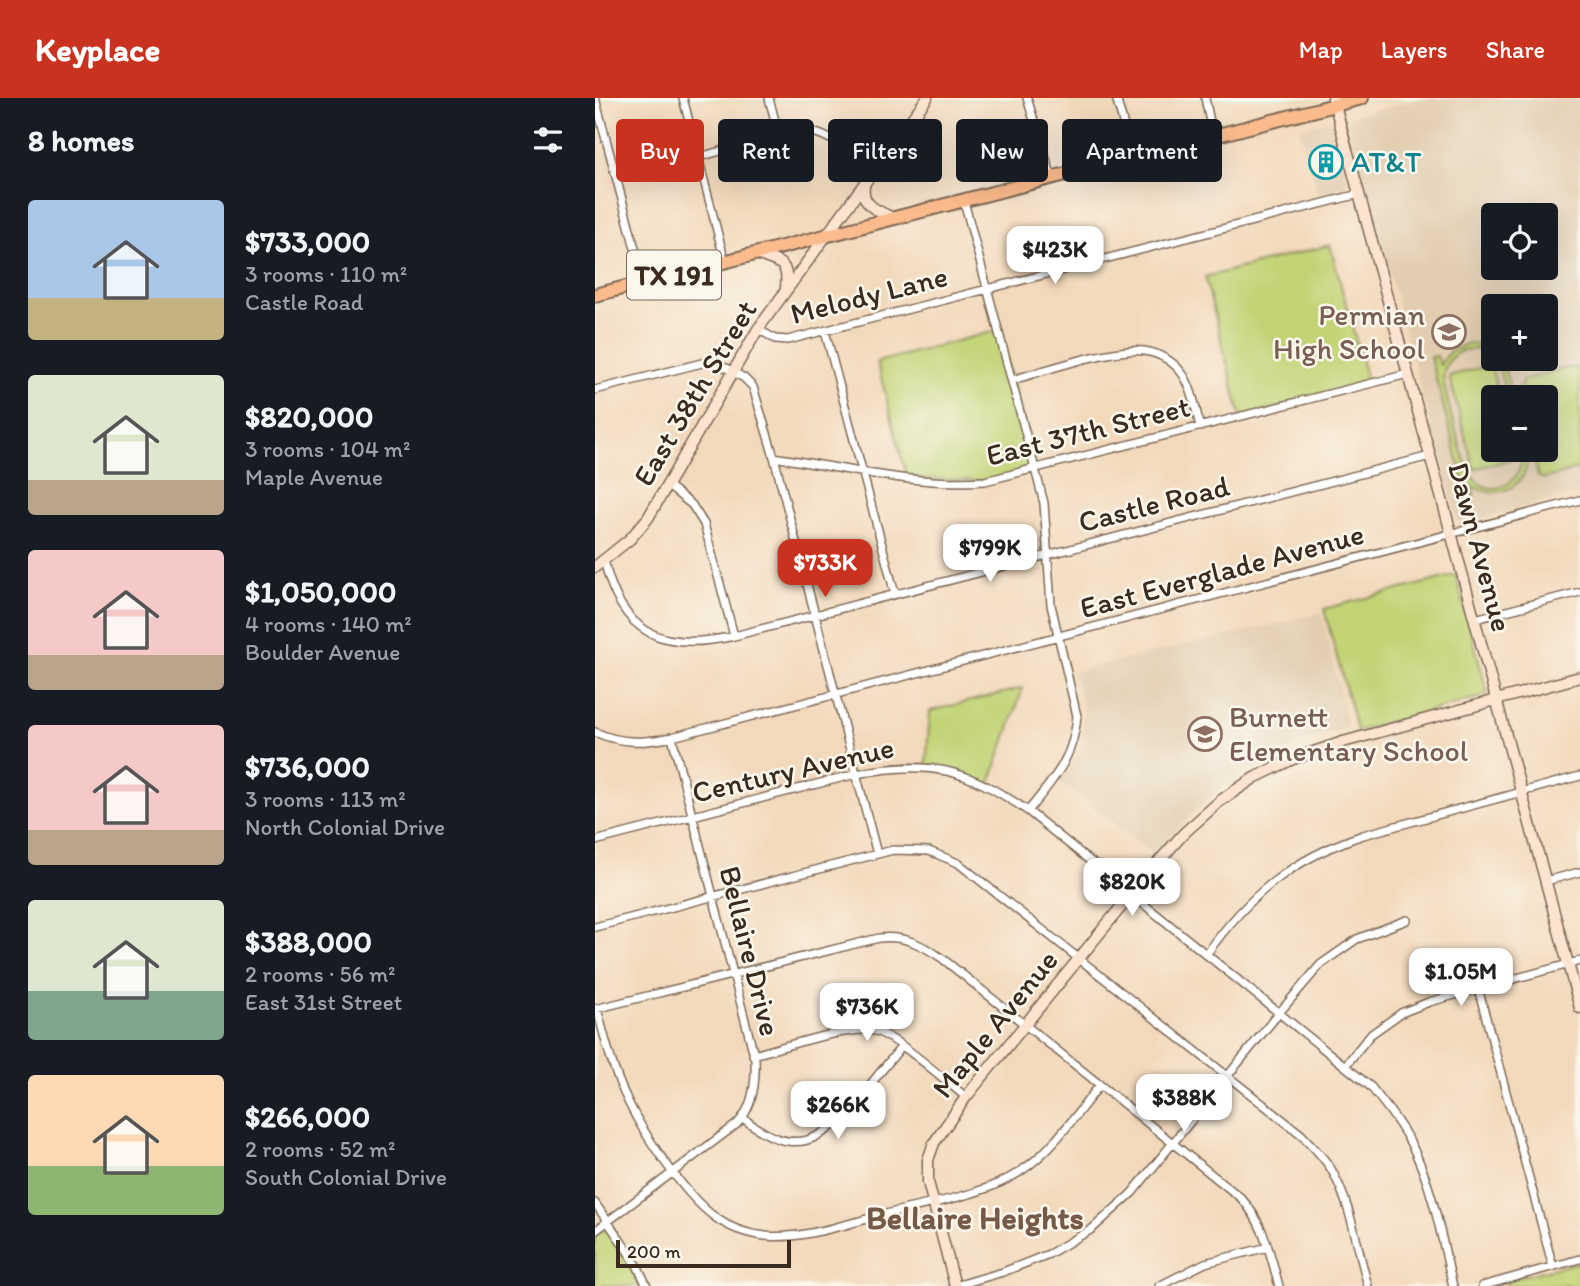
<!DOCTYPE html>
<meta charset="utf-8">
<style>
:root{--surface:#171b24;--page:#20242c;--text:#f1f3f6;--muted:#9ea1a6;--accent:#c8321e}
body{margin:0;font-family:Itim,sans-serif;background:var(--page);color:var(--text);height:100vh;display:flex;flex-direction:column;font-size:26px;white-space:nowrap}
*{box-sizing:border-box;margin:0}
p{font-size:23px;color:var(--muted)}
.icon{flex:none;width:38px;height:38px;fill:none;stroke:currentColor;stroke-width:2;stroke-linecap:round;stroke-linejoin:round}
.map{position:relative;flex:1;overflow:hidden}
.details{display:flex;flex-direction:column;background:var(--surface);width:595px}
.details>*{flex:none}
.hud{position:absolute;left:21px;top:21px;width:665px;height:63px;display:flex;gap:14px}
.tools{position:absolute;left:886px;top:105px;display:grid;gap:14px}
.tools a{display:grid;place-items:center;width:77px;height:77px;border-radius:7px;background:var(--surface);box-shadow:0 7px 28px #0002;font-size:35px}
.scale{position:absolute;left:21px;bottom:18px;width:175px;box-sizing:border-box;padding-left:7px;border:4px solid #3b2a1e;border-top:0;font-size:19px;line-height:24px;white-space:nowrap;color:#3b2a1e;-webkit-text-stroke:5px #fbf7ec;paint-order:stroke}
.price{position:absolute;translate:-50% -60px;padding:0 16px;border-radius:14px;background:#fff;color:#222;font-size:23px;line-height:46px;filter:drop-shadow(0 2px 4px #0008)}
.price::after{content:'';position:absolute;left:50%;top:42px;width:21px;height:16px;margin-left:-10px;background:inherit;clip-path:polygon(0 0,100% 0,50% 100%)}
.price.active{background:var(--accent);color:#fff}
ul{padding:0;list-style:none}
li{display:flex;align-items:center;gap:21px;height:175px;padding:0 28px}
li span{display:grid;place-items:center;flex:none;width:196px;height:140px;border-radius:7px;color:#555}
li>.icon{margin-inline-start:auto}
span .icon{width:84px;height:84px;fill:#fffc;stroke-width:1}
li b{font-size:30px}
h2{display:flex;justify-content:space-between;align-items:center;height:84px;padding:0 28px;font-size:30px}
.tag{padding:0 24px;border-radius:7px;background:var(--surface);box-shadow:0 7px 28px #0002;font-size:24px;line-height:63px}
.tag.active{background:var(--accent);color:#fff}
header{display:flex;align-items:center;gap:42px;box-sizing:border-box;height:98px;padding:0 35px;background:var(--accent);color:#fff}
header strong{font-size:33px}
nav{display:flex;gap:38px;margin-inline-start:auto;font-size:24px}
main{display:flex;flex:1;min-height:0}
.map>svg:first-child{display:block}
.built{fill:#e2cdb1;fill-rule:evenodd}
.green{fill:#c3d477;stroke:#7f7f4a;stroke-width:2}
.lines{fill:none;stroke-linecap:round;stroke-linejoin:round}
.street-casing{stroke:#7b6755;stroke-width:10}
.secondary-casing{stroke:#7b6755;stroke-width:13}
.highway-casing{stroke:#7b6755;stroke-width:16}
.street{stroke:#fff;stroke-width:7}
.secondary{stroke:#fde4d1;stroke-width:10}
.highway{stroke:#fbbb8c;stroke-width:12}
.labels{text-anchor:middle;stroke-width:5;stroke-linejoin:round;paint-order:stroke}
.shield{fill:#fbf7ec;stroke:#75685c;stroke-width:2}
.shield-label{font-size:28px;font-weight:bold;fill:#3b2a1e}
.culture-label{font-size:30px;fill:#0d838f;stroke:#fbf7ec;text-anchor:start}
.street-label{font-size:30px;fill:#3b2a1e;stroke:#fbf7ec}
.education-label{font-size:30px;fill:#785e54;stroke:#fbf7ec;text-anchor:end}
.neighbourhood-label{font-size:32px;font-weight:bold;fill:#775947;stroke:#fbf7ec}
</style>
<header>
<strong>Keyplace</strong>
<nav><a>Map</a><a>Layers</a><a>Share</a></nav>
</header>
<main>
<section class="details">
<h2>8 homes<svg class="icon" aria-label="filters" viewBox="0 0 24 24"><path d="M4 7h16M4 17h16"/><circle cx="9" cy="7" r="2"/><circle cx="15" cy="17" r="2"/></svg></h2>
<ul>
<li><span style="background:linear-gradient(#a9c7e8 70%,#c2b280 0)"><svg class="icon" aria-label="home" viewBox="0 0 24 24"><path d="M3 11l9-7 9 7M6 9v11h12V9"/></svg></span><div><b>$733,000</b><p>3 rooms · 110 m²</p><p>Castle Road</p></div></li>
<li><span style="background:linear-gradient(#dfe7d0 75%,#b9a48a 0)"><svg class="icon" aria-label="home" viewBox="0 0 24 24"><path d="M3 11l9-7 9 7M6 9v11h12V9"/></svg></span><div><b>$820,000</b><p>3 rooms · 104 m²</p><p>Maple Avenue</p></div></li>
<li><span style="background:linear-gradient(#f6c9c9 75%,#b9a48a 0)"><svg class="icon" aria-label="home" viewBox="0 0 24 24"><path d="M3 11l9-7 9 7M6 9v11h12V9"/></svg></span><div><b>$1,050,000</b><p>4 rooms · 140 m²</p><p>Boulder Avenue</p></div></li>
<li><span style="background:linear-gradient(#f6c9c9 75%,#b9a48a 0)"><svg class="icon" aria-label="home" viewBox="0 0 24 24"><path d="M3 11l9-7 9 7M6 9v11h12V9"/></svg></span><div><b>$736,000</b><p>3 rooms · 113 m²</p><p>North Colonial Drive</p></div></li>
<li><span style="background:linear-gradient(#dfe7d0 65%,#7fa58c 0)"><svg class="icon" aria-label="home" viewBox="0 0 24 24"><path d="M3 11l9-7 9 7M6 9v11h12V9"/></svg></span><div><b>$388,000</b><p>2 rooms · 56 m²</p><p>East 31st Street</p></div></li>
<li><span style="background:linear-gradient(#ffd9b3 65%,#8fb573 0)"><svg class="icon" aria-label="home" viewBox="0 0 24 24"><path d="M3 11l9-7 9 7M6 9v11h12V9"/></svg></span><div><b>$266,000</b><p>2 rooms · 52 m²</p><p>South Colonial Drive</p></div></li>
</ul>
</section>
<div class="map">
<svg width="985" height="1188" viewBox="0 0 985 1188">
<rect width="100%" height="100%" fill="#fbf7ec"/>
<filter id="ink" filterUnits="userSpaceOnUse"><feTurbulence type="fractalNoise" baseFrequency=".0143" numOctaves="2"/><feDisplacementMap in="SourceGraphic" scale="14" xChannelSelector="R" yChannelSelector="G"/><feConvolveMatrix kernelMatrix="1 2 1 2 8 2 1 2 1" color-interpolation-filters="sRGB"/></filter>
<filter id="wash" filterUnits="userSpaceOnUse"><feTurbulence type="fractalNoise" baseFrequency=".00686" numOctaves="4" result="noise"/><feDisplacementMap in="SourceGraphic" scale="28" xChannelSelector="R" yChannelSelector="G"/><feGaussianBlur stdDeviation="1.57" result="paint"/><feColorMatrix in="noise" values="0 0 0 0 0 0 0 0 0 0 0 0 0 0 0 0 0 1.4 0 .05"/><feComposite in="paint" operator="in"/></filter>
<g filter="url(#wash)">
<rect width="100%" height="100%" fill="#f3d9bb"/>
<path class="built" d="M827,0H985V394L868,426L862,422L752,23L756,18ZM898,117H950V170H898ZM898,208H950V261H898ZM898,299H950V352H898Z
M733,23L737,25L754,86L751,90L724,97L704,31Z
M727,515L753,629L711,642L674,659L613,700L558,755L463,683L487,647L489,610L478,574Z"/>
<path class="green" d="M735,147L773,286L646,319L610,179Z
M404,232L440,371L391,383L312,380L282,264Z
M873,245L889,247L898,252V260C878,243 853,252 848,277C849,294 869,371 879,381C902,404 932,379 926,352H932C938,385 905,405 877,388L879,397L873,399L835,259L842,258L845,267L854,254Z
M898,261H905L908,265L917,299H912L904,271Z
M896,267L904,299H898V352H919L921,360L879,371L854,278Z
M971,270H985V370L949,381L943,378L937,352H950V299H924L923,288L927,287V282Z
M861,477L893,597L762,633L729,511Z
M428,590L394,688L331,669L335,613Z
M9,1132L13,1133L28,1156L45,1188H0V1138Z
M985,1164V1188H912L910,1182Z"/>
</g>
<g filter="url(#ink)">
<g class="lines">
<g class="street-casing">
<path id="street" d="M0,0L49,184
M88,0L130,164
M174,0L184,38
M432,0L457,80
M521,0L538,59
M610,0L618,38
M104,59C129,53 199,28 221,35C243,42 261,59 280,73
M369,103L449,405L456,507L482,618C479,660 458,682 433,713
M163,231L180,241L193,242L764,96
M230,233L300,496
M417,282C449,273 519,249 549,253C565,255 580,264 589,278C598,293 601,312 605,329
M0,292L111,264L132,270L149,280L158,289L179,359L282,756
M179,359C248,370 320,388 390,383L813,276
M72,387L97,407L109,426L139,538
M9,462C26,537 68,554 139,538L835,358
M880,521L985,494
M0,634C26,646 50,645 77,639L985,402
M0,743L261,676C336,661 371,671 433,713L776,989C792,1009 808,1029 819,1052C839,1094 847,1143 858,1188
M951,783L985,774
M0,829L298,752L334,753L363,765L707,1037C717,1048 728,1058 736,1071C755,1103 763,1152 773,1188
M611,857C653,797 699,760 768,737L985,678
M883,890L958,1169
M0,911L284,840C309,837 328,847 348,861L646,1100C669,1125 675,1155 684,1188
M2,911C10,940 17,970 30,997C46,1033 89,1097 121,1120C135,1130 152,1136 170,1138C209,1142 257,1124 295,1115C338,1104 389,1098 426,1073C458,1052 481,1016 505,987
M158,957C186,950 255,927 280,933C301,938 352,984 371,999
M750,968L775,937L806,915L834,904L985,863
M148,1020C200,1062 227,1044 265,999C279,982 293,965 307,948
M0,1105L42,1167L52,1188
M0,1133L142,1026C158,1010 161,983 160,961L77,639
M360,1188L408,1174L454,1156L497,1131L537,1095L684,915L726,866L762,841L812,822
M564,1188L610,1165L673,1149
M887,1188L985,1161"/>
</g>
<g class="secondary-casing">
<path id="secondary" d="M738,0L985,910
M269,89C266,107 283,113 298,120
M160,155C182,166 194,160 191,190
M0,469L35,441L53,420L163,231L332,0
M360,1188L333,1084V1062L339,1045L371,999L557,771L589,735L625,703L659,680L698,661L748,644L985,579"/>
</g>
<g class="highway-casing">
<path id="highway" d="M0,197L767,0"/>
</g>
<use href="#street" class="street"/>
<use href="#secondary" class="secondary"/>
<use href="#highway" class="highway"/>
</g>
</g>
<defs>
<g id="building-ring" transform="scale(1.75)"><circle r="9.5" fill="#fbf7ec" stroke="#0f9aa8" stroke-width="1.5"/><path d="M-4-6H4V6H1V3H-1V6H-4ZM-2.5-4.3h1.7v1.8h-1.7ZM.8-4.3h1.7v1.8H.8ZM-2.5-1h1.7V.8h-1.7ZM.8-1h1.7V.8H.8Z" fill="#0f9aa8"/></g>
<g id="school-ring" transform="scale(1.75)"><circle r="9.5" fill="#fbf7ec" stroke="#8d6e63" stroke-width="1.5"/><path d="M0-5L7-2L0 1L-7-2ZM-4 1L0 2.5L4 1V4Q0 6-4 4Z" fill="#8d6e63"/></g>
</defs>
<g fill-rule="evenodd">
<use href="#building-ring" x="731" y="64"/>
<use href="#school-ring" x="854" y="234"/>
<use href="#school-ring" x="610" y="636"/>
</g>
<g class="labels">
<rect class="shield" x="32" y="152.5" width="94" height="49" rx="5"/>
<g class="shield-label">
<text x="79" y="187">TX 191</text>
</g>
<g class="culture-label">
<text x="756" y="74">AT&amp;T</text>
</g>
<g class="street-label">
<text transform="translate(274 197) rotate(-14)" y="10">Melody Lane</text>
<text transform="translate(100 295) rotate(-59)" y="10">East 38th Street</text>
<text transform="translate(493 333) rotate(-14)" y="10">East 37th Street</text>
<text transform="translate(559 406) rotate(-14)" y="10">Castle Road</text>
<text transform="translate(885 449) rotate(75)" y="10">Dawn Avenue</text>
<text transform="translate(627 473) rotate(-15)" y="10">East Everglade Avenue</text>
<text transform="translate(198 672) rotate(-13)" y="10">Century Avenue</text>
<text transform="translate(155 853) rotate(76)" y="10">Bellaire Drive</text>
<text transform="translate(400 926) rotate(-51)" y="10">Maple Avenue</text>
</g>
<g class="education-label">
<text x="830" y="227">Permian<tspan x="830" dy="34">High School</tspan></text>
<text x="634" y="629" text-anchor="start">Burnett<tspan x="634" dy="34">Elementary School</tspan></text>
</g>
<g class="neighbourhood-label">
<text x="380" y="1131">Bellaire Heights</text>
</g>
</g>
</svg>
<div class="tools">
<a><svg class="icon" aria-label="locate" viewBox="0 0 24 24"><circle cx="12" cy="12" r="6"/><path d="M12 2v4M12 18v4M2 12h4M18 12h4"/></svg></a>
<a>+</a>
<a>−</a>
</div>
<div class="scale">200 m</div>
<b class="price" style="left:460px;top:188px">$423K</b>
<b class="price" style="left:395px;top:486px">$799K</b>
<b class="price active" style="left:230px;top:501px">$733K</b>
<b class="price" style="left:537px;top:820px">$820K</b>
<b class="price" style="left:866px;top:910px">$1.05M</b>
<b class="price" style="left:272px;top:945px">$736K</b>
<b class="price" style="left:589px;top:1036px">$388K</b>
<b class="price" style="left:243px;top:1043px">$266K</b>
<div class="hud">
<a class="tag active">Buy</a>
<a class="tag">Rent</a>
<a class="tag">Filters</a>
<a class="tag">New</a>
<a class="tag">Apartment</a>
</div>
</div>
</main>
